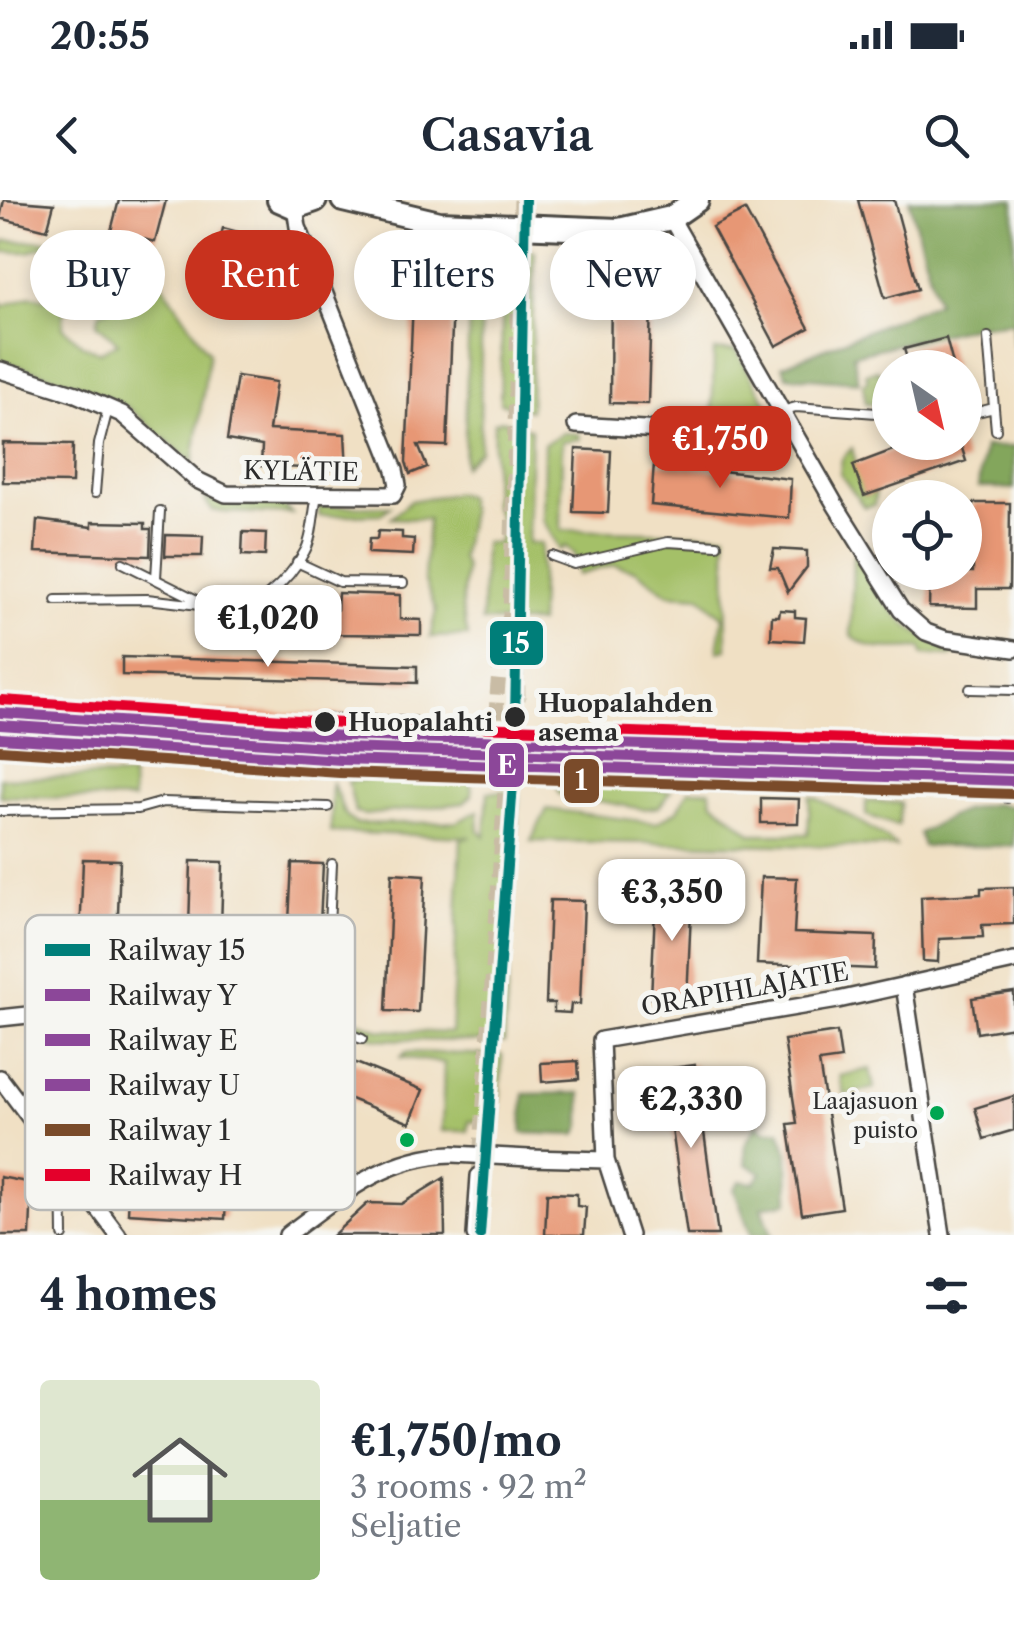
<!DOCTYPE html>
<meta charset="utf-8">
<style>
:root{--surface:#fff;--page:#f2f2f3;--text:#1f2937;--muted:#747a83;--line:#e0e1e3;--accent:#c8321e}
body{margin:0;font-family:"Libre Caslon Text",serif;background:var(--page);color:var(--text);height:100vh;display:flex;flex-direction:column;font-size:38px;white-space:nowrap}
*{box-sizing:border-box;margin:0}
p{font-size:32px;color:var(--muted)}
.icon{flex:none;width:55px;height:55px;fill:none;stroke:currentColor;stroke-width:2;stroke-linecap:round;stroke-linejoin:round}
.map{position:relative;height:1035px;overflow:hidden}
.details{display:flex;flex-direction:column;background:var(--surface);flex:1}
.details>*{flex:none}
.top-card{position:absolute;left:30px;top:30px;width:955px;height:90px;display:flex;gap:20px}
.needle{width:65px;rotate:146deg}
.buttons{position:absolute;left:872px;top:150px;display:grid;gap:20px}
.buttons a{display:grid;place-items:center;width:110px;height:110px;border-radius:50%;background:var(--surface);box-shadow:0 5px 15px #0003;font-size:50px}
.price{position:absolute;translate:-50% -85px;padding:0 22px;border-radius:20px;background:#fff;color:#222;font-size:32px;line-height:65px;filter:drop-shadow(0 2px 5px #0008)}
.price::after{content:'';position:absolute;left:50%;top:60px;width:30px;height:22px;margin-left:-15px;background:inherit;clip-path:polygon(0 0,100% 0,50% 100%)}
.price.on{background:var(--accent);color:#fff}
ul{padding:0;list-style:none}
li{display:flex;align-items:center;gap:30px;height:250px;padding:0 40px}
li+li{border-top:2px solid var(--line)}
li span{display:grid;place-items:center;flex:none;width:280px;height:200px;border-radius:10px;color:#555}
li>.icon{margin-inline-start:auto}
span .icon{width:120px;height:120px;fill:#fffc;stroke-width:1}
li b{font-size:42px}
h2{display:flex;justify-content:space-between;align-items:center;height:120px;padding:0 40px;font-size:42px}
.pill{padding:0 35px;border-radius:45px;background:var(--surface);box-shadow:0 5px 15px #0003;font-size:35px;line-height:90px}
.pill.on{background:var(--accent);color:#fff}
.status{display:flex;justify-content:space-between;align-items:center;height:70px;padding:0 50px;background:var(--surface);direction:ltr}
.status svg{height:28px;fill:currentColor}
header{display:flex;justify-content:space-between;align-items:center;height:130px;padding:0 40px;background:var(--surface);font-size:45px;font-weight:600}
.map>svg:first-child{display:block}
.green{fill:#a4c067;stroke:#687649;stroke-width:2.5}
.forest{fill:#83a65c;stroke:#576844;stroke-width:2.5}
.building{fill:#e79774}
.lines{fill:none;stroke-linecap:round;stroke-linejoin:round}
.street-tunnel{stroke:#c9bca5;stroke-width:15;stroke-dasharray:15 8;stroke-linecap:butt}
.lane-casing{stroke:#494642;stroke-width:12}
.street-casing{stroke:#494642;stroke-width:20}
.secondary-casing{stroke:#494642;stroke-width:28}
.lane{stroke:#fff;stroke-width:8}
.street{stroke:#fff;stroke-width:15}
.secondary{stroke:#fff;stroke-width:22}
.street-bridge-casing{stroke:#494642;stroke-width:20;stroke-linecap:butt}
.street-bridge{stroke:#fff;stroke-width:15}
.rail-1-casing{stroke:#f6f6f2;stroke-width:18}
.rail-2-casing{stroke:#f6f6f2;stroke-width:18}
.rail-3-casing{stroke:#f6f6f2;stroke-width:18}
.rail-4-casing{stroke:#f6f6f2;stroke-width:18}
.rail-5-casing{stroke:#f6f6f2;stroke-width:18}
.rail-6-casing{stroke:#f6f6f2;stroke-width:18}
.rail-1{stroke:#007e79;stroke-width:10}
.rail-2{stroke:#8c4799;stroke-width:10}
.rail-3{stroke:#8c4799;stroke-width:10}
.rail-4{stroke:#8c4799;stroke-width:10}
.rail-5{stroke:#7a4b2a;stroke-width:10}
.rail-6{stroke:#e4002b;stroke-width:10}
.stop-dot{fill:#2b2b2b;stroke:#f6f6f2;stroke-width:4}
.bus-dot{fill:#00a651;stroke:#f6f6f2;stroke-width:4}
.labels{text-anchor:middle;stroke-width:10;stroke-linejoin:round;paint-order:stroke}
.bus-label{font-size:22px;fill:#2b2b2b;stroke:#f6f6f2;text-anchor:end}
.street-label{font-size:25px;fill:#2b2b2b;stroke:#f6f6f2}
.stop-label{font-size:25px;font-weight:bold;fill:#2b2b2b;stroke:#f6f6f2;text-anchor:start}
.key{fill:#f6f6f2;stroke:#b9b9b6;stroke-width:2.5}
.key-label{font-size:28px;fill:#2b2b2b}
.line-badge{stroke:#f6f6f2;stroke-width:4}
.badge-label{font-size:28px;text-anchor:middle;font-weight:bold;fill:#fff}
</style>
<div class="status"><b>20:55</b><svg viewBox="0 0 49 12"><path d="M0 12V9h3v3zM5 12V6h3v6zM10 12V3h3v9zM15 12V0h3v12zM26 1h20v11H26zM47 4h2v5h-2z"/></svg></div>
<header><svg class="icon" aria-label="back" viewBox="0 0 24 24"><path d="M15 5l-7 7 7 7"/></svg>Casavia<svg class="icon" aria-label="search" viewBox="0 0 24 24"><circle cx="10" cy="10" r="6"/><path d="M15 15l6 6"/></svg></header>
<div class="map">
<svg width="1014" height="1035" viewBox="0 0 1014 1035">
<rect width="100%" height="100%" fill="#f6f6f2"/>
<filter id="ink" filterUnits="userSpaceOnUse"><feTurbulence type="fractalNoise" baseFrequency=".01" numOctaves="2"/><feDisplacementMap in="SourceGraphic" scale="20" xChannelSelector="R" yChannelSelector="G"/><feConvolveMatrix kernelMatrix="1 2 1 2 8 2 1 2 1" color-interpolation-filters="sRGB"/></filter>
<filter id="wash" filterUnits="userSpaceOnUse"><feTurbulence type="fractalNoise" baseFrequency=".0048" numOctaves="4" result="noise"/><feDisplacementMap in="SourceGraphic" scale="40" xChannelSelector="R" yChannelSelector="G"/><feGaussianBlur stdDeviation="2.25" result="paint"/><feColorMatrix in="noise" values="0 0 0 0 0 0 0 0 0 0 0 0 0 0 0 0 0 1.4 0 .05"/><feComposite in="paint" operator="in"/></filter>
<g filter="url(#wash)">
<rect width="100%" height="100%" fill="#f0e0c4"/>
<path class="green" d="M5,41H95L159,79L209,153L193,263L128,207L80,185L0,160V101L3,106L31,96L64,102L63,127L82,145L100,152L118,143L97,123L100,112L128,99L121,79L97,45H47L29,52H0Z
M482,48L480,250L464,266L471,51Z
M504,50L535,51L530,210L500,203Z
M736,150L771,211L754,223L712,222L714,151Z
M877,170L883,176L887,205L866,203L863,184L868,181L866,174Z
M501,220L531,229L528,343L541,344L539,423L482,421L484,343H499V317L493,304L494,223Z
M563,233L579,234L580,239L562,241L561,330L726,334L727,449L718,451L723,417L700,396L669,394L635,370L613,365L578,375L574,354L565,346L560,350L543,320L544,244Z
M852,248L864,296L876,292L874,305L864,307L840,274L842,259Z
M457,293L466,296L470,312L461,358L465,368L462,409L468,436L430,437L436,411L424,379L428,319L391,318L410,301Z
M204,299L283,306L292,314L223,312L212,310Z
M391,306L381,314L319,316V307Z
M853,355H858C882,403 905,436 958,452L952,456L922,455L921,448C899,448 866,454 851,434Z
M421,575L470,576L472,595L464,603L365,615L355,612L348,581Z
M132,576L133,600L0,596V578Z
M555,579L671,591L659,607L643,609L559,594Z
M332,581L344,613L355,624L457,622L478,611L479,630L485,636L488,592H519L504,842L377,839L334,823L339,812L379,830L451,833L461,638L471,637L331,632Z
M689,590H710L712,601L752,634H808L810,596C820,598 892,639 896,647L531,641L547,609L656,623L678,610Z
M866,601L901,603L898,626L866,615Z
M406,852L502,855L499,923L469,921L468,931H442L444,863L401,857Z
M870,869L874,888L844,895L840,876Z"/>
<path class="forest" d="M909,0H1014V146L1012,122L974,126L853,155L859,182L787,176L782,166L937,102Z
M984,247H1014V289L978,287Z
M995,604L1014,607V646H923L919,633C945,619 966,606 995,604Z
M581,893V926L576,935L522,933L524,894Z
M757,924L765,931L780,930L788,953L789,1002L762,1007L772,1035H751L734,989L740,981L754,983L762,973L746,964L745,945Z"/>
<g id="blocks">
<path class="building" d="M4,0L54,4L47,30L0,18Z
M119,0H166L155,42L111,31Z
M858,0H894L918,89L885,98Z
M745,10L809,128L776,146L712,27Z
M223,28L264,39L245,111L204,101Z
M415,54L455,56L447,246L418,245L427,267L410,274L406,262Z
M611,72L652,73L648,204L610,203Z
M946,138L954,168H910L904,149Z
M237,176L276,182L269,230L345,234L347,270L261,266L262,246L227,240Z
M914,242H960L966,261L864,296L853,265Z
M3,243L73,244L72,283L3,282Z
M576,249L611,251L608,313L573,312Z
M654,263L791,279L789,318L651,305Z
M973,303H1010L1009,389H977V408L929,407L930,372H973Z
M37,320L92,327V322L145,323V329H151L150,356L35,352Z
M378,331L402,332V338L414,339L413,355L368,353L369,339H377Z
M243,332L266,333L265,356L242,355Z
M166,335L203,336L202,356H165Z
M774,349L807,351V367L788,392L778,368H770Z
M338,393L400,395V419L421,420V435L334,434V429H315V410H337Z
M780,410L795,411V417L806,418L804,441L771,439L772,416H779Z
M122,457L417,466V483L122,475Z
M202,510L416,517V533L201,526Z
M761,598L799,599L798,623H761Z
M83,659L120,660L116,767L79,766Z
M191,661L223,662L220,762L188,761Z
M292,663L323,664L318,763L287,761Z
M392,673L425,675L418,812L386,811Z
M761,677L797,678L794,733L876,736L875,769L757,764Z
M1014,687V724L982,725L983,737L939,739L938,762L923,761L921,697L981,694V688Z
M656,688L692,690L687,800L651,798Z
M550,700L584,701L580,804H571L570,813L554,812V803H546Z
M1014,792V827L977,833L972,798Z
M837,832L841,859L819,862L842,1008L802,1014L788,924L797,923L784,840Z
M329,852L423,890L410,923L316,885Z
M578,861L579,879L542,882L541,863Z
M695,865L698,888L718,1035H687L673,936L664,869Z
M1014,896V930L984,939L975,908Z
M130,974L227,979L225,1019L128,1013Z
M0,977L32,983L30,1035H0Z
M444,978L445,1035H333L368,1003L401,1004Z
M547,993L577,994V1006L586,1007L584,1035H545Z"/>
</g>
</g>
<g filter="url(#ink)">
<use href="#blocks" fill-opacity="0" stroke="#494642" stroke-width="2.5"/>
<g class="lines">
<path class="street-tunnel" d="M505,591C521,553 521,461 511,420
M479,976L505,591C490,540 496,467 510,416L521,0"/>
<g class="lane-casing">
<path id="lane" d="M994,208L996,230
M781,211L796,207L890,214
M965,215L994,208L988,137
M95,293L99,244L108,209
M552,356L574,364L668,342L717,345
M297,362L340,382L403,383
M123,363L209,406L218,418C252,416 289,381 305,351C313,337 313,312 317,296
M156,378L160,311
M56,400L147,399L199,405
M970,489L1014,490
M968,551L1009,556L1007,598
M0,611L138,609L163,602L328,607
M332,664L326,789L311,806L335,829L362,839
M62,965L63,1035"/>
</g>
<g class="street-casing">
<path id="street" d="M671,18L836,306L901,410L926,432L945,439L1014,449
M0,170L76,194L122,214L197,280L226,294L393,295L398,285L395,270L298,27L295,7
M576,225L711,233L792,229
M904,785L942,1035
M0,818L252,791L289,796L311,806
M0,878L118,1035
M529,958L606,960
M287,1035C340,996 385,956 453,954
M475,1035L479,976
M630,1035L606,960L601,840L838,800L1014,761"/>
</g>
<g class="secondary-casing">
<path id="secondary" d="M279,0L295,7L315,0
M343,0L439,23L619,30L671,18L697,0"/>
</g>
<use href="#lane" class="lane"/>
<use href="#street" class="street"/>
<use href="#secondary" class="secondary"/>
<g class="street-bridge-casing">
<path id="street-bridge" d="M453,954L529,958"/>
</g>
<use href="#street-bridge" class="street-bridge"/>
<g class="rail-1-casing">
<path id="rail-1" d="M480,1035L514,570L525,0"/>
</g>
<g class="rail-2-casing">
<path id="rail-2" d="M0,525L341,548L1014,569"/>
</g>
<g class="rail-3-casing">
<path id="rail-3" d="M0,538L341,560L1014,581"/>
</g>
<g class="rail-4-casing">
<path id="rail-4" d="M1,513L342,536L1014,556"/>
</g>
<g class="rail-5-casing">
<path id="rail-5" d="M0,550L340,573L1013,594"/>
</g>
<g class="rail-6-casing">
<path id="rail-6" d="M2,500L342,523L1014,544"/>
</g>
<use href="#rail-1" class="rail-1"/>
<use href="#rail-2" class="rail-2"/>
<use href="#rail-3" class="rail-3"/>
<use href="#rail-4" class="rail-4"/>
<use href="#rail-5" class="rail-5"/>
<use href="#rail-6" class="rail-6"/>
</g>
</g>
<g class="stop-dot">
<circle cx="515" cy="517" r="12"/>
<circle cx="325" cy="522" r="12"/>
</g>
<g class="bus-dot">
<circle cx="937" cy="913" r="9"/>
<circle cx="407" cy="940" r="9"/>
</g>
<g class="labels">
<g class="bus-label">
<text x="918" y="909">Laajasuon<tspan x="918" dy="29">puisto</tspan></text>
</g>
<g class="street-label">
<text transform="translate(301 271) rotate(1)" y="9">KYLÄTIE</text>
<text transform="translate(745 789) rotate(-10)" y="9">ORAPIHLAJATIE</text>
</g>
<g class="stop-label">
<text x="538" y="512">Huopalahden<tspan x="538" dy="29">asema</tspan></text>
<text x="348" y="531">Huopalahti</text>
</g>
</g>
<rect x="25" y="715" width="330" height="295" rx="15" class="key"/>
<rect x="45" y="744" width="45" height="12" fill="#007e79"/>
<rect x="45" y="789" width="45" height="12" fill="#8c4799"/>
<rect x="45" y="834" width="45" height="12" fill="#8c4799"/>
<rect x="45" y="879" width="45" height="12" fill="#8c4799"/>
<rect x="45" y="924" width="45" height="12" fill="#7a4b2a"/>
<rect x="45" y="969" width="45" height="12" fill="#e4002b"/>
<g class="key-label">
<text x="108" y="760">Railway 15</text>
<text x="108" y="805">Railway Y</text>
<text x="108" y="850">Railway E</text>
<text x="108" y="895">Railway U</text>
<text x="108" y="940">Railway 1</text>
<text x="108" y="985">Railway H</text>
</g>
<g class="line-badge">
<rect x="488" y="419" width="57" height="48" rx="10" fill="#007e79"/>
<rect x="487" y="541" width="39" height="48" rx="10" fill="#8c4799"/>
<rect x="562" y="557" width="39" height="48" rx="10" fill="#7a4b2a"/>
</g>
<g class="badge-label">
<text x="516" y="453">15</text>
<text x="507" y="575">E</text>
<text x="581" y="590">1</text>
</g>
</svg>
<div class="buttons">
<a><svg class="needle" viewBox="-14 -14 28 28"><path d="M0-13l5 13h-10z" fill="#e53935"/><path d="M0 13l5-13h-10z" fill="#747a83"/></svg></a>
<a><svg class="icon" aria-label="locate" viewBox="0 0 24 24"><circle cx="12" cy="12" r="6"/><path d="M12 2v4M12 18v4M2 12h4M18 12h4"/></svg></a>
</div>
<b class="price on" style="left:720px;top:291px">€1,750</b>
<b class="price" style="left:268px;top:470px">€1,020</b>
<b class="price" style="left:672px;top:744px">€3,350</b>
<b class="price" style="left:691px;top:951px">€2,330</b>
<div class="top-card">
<a class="pill">Buy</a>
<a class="pill on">Rent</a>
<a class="pill">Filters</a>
<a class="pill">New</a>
</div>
</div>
<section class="details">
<h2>4 homes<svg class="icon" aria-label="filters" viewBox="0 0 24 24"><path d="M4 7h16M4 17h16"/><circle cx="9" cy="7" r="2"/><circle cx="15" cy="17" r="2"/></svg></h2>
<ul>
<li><span style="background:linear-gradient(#dfe7d0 60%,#8fb573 0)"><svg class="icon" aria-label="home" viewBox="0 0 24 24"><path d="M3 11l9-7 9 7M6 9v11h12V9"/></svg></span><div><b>€1,750/mo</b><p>3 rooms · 92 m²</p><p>Seljatie</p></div></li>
</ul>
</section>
